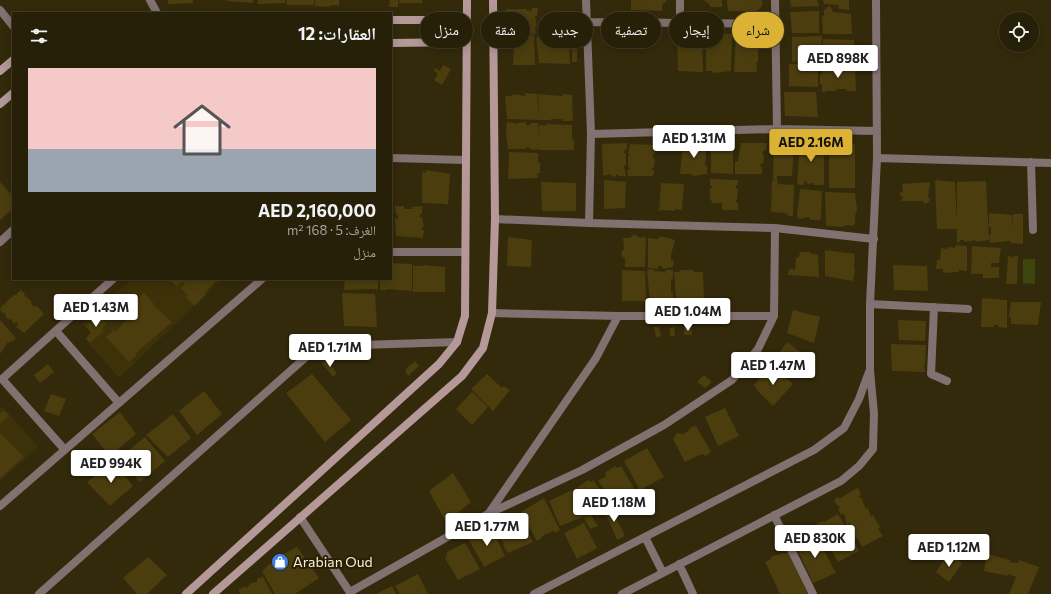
<!DOCTYPE html>
<html lang="ar">
<meta charset="utf-8">
<style>
:root{--surface:#262008;--page:#322d16;--text:#f1f3f6;--muted:#a4a39c;--line:#423e29;--accent:#dbb233}
body{margin:0;font-family:Commissioner,"Noto Naskh Arabic",sans-serif;background:var(--page);color:var(--text);direction:rtl;height:100vh;display:flex;flex-direction:column;font-size:15px;white-space:nowrap}
*{box-sizing:border-box;margin:0}
p{font-size:13px;color:var(--muted)}
.icon{flex:none;width:22px;height:22px;fill:none;stroke:currentColor;stroke-width:2;stroke-linecap:round;stroke-linejoin:round}
.map{position:relative;flex:1;overflow:hidden;direction:ltr}
.sheet{position:absolute;left:12px;top:12px;width:380px;height:268px;display:flex;flex-direction:column;background:var(--surface);border-radius:0px;box-shadow:0 2px 10px #0003,0 0 0 1px var(--line);direction:rtl}
.sheet>*{flex:none}
.top-card{position:absolute;left:404px;top:12px;width:380px;height:36px;direction:rtl;display:flex;gap:8px}
.tools{position:absolute;left:999px;top:12px;display:grid;gap:8px}
.tools a{display:grid;place-items:center;width:40px;height:40px;border-radius:50%;background:var(--surface);box-shadow:0 2px 10px #0003,0 0 0 1px var(--line);font-size:20px}
.price{position:absolute;translate:-50% -34px;padding:0 9px;border-radius:4px;background:#fff;color:#222;font-size:13px;line-height:26px;filter:drop-shadow(0 1px 2px #0008)}
.price::after{content:'';position:absolute;left:50%;top:24px;width:12px;height:9px;margin-left:-6px;background:inherit;clip-path:polygon(0 0,100% 0,50% 100%)}
.price.current{background:var(--accent);color:#111}
ul{padding:0;list-style:none}
li{display:grid;align-content:center;gap:8px;height:212px;padding:0 16px}
li+li{border-top:1px solid var(--line)}
li span{display:grid;place-items:center;height:124px;border-radius:0px;color:#555}
li>.icon{margin-inline-start:auto}
span .icon{width:72px;height:72px;fill:#fffc;stroke-width:1}
li b{font-size:17px}
h2{display:flex;justify-content:space-between;align-items:center;height:48px;padding:0 16px;font-size:17px}
.chip{padding:0 14px;border-radius:18px;background:var(--surface);box-shadow:0 2px 10px #0003,0 0 0 1px var(--line);font-size:14px;line-height:36px}
.chip.current{background:var(--accent);color:#111}
.map>svg:first-child{display:block}
.built{fill:#3d3109}
.green{fill:#3c460e}
.building{fill:#4b3d0e}
.lines{fill:none;stroke-linecap:round;stroke-linejoin:round}
.street{stroke:#827171;stroke-width:8}
.secondary{stroke:#b49998;stroke-width:8}
.labels{text-anchor:middle;stroke-width:4;stroke-linejoin:round;paint-order:stroke}
.poi-label{font-size:14px;fill:#f7f1df;stroke:#292002;text-anchor:start}
</style>
<div class="map">
<svg width="1051" height="594" viewBox="0 0 1051 594">
<rect width="100%" height="100%" fill="#332a0b"/>
<path class="built" d="M132,279H222L119,378L85,339L90,333L83,324Z
M0,407H3L38,447L0,481Z"/>
<path class="green" d="M1023,259H1035V284L1023,283Z"/>
<path class="building" d="M168,0H193V3L168,4Z
M227,0H253V3L227,1Z
M258,0H285V3L258,4Z
M286,0H314V5H287Z
M315,0H339V6L333,5L327,7L315,6Z
M390,0H398V7H389Z
M399,0H422V3H399Z
M631,0H666V2L662,4V11L631,10Z
M704,0H722V7H710V5Z
M727,0H762V6L757,11H728Z
M790,0H817L819,6L791,7Z
M823,0H849V10L839,9L838,5L824,4Z
M829,6L831,7L833,12L851,14L852,34H823L822,16L824,15V10Z
M532,8H538L537,16H535L537,26L535,27L536,34H529L530,32H515V35L506,34L505,28L507,23L505,22L507,17H505L506,9H527V11L532,10Z
M819,11V33H792L790,12Z
M677,31L702,32L703,72L678,71Z
M706,33L732,34L731,71L713,73L712,71H706Z
M736,33L746,34V36H753L758,39L757,49L758,50V63L756,62L757,72H734Z
M515,35H534L535,65H513Z
M822,36L821,61L805,60V61L792,62V37Z
M536,37H569L570,64L539,63Z
M823,39L854,40V61H823Z
M572,43H577V62H572Z
M818,63V87L789,86V79L790,78L789,77V64Z
M443,65L451,69L442,85L434,80L438,74L434,71L435,68L440,71Z
M827,66V68L831,69L830,67L841,66V69L845,68L846,66L855,67L856,91H847L846,89H837L836,91H831L829,90L828,91L822,92V85L820,84V76L822,72L821,67Z
M784,92H816L818,117L785,116Z
M525,93L537,94L539,120L507,119L505,96H512L513,94L525,96Z
M538,94L562,96L563,94L572,95L573,121H562L563,119H551V120H539Z
M507,122L515,123L516,124H518V123L526,122V125H530V123H538V137L539,125L546,126L545,124L572,125V139L574,140V150H538V149L531,150L530,148L527,147L526,149H508L506,134Z
M774,141L782,142L783,149H794L792,176H777V180H773Z
M683,142L691,143L693,142L707,143L705,166H707V174L693,176L692,174H680Z
M733,142V174L711,173V144Z
M800,142H824V185H814L813,183L807,184V182L804,181V185L797,184Z
M829,142L855,144V188H829Z
M627,143V149L625,150L624,154L626,153V165L624,166L626,176H619L616,174V177L611,176V174L603,176L602,144Z
M741,143H767L766,150H764L762,154L764,155L763,164H760L761,167H762V174H735V162L738,161Z
M630,144L655,145V153L653,154V159H655L654,167L652,168V170H654L653,176H628L627,169L629,170L630,167H628V157L630,154H628Z
M509,152L538,153V162L540,163V173H537L538,178L508,179Z
M426,170L450,174L448,205L446,204L422,203V172L426,173Z
M710,179L738,180V185H736V188L738,189L737,200L735,201L736,202L738,203V210H722V203H711L712,200H710V188H712V186H710Z
M604,180L626,182L625,208L604,209Z
M777,180L778,184L794,185L793,216H788V214H785V213L771,212L772,181Z
M935,180L955,182L957,221V182L986,181L989,240L975,242L976,240L964,242V240H960V242H957V229H937Z
M0,182L13,196V209L0,220Z
M541,182L576,183V211H542Z
M930,182L928,197L930,199L928,203L924,204L923,201H901L903,197L899,194L903,191L902,184Z
M661,183L684,184L682,210L675,209V211L662,210L659,211Z
M800,189L822,191L821,218L820,220H810L809,217L799,219L797,216Z
M825,192L855,193L857,209L855,216V223L853,226L847,225L841,227L826,226Z
M395,206H404V209H413L412,207L422,206V214H420V217H422L424,227H422V230H424L423,238L396,236L395,219H398V215L396,214Z
M989,213L1012,215V229L1013,214H1023V244L1011,243L1010,241L990,243L989,235H991V227H989Z
M634,234L640,238L646,237L645,267H625V258L621,256L622,251L624,249L623,238H630Z
M660,236L675,240L671,255V260L674,261L673,267L662,269V266H658V269L648,268V238L658,239Z
M508,237L532,240L531,267L507,266Z
M956,245L967,246V271L959,270V272L943,273V269H936L937,260H940L941,248L947,249L948,247L955,248Z
M972,246L1001,248L999,263H991V267H999V278H983V274H971Z
M825,250L855,254L854,268L855,270L853,281L825,276Z
M800,252H810L811,254L818,255L819,277L788,275L789,269L795,270L796,258L799,257Z
M1008,256L1012,257L1013,258H1014V256H1018L1017,284H1006Z
M391,263L412,264V291L387,289V290H380V279H391Z
M424,265L445,267V292H413V266H423Z
M893,265L927,266L928,291L894,290Z
M653,269L654,271L665,272L666,270H673V279H671V292L673,293L674,302L650,301L647,270Z
M622,270L645,271L646,301H622Z
M680,270H694V272H703L704,301H695V303L684,302L685,300H676L674,272H680Z
M169,279H218L204,293L206,294L195,306L186,298L188,295L180,288L185,284L182,281L177,287Z
M345,279H378V289L344,290Z
M21,290L25,294L24,295L26,297H27L31,301V303L34,307L37,306L44,314L24,333L16,327L18,324L17,322L14,324L11,319L8,320L5,315L6,314L4,312L3,314L0,309L3,304L5,305L6,302L14,295H17V293Z
M144,293L154,304L153,305L172,322L135,354L137,355L129,362L106,337L114,330L116,331L137,308L133,304Z
M342,293L375,294L377,327L344,326Z
M982,298L1007,300V328L998,327V325H994L993,327H981Z
M1011,302H1041L1038,325L1011,324V317H1009Z
M793,310L820,317L814,343L787,333Z
M99,315L106,324L102,328L104,331L90,343L86,338L91,333L86,326Z
M0,320L16,338L13,341L7,343L0,354Z
M898,320L926,321L925,341L899,340Z
M654,327H659L661,336L656,337Z
M674,327L675,336H670V328Z
M684,328L692,329V335H684Z
M787,342L808,358L796,376L774,360Z
M891,344L926,345L925,365L924,364L925,372L892,371Z
M327,360L337,373L333,377L322,363Z
M415,361L419,366L408,376L405,370Z
M48,364L54,372L40,383L34,375Z
M771,367L782,378L784,376L793,384L773,406L758,391L754,385Z
M312,374L351,420L325,442L286,393Z
M487,374L502,388L504,386L510,390L493,411L471,389Z
M704,375L712,382L705,388L697,382Z
M204,391L222,414L197,435L179,411Z
M472,392L488,407L472,425L456,409Z
M51,394L66,399L59,416L44,411Z
M725,408L739,436L718,446L705,417Z
M4,411L9,416L0,424V413Z
M120,412L136,434L110,456L92,434Z
M173,414L191,438L168,457L146,435Z
M696,426L711,452L705,456L702,454L685,462L673,439L677,433L683,434L688,431L691,427Z
M0,433L24,457L0,478Z
M145,437L165,461L140,482L118,459Z
M647,448L664,477L640,490L624,461Z
M114,461L133,486L110,506L87,482Z
M615,466L617,468L621,466L635,490L613,501L598,481L606,476L605,473Z
M453,473L471,502L446,522L429,491Z
M588,480L591,482L593,480L609,502V504L603,508L602,506L587,516L575,491L577,488Z
M858,488L861,494L859,496L860,498L861,497L866,509L868,508L871,517L873,515L880,527L878,529L883,536L862,547L858,538L856,539L850,528L851,527L849,523L847,525L845,519H846L843,513L841,515L838,509L840,508L839,506H838L834,501L837,497L841,498L855,489Z
M572,490L586,516L560,526L549,501Z
M544,498L560,530L555,533L553,531L542,536V538L537,541L521,512Z
M610,505L625,536L617,540L604,509Z
M838,514L859,551L838,562L816,524L823,521L824,522Z
M517,515L533,542L508,553L503,546L504,544L492,525Z
M591,515L598,526L590,529L584,518Z
M584,523L597,548L583,556L582,555L577,559L564,533Z
M491,527L505,556L484,567L468,538Z
M805,537L812,539L817,537L836,573L813,583L796,546L801,543V541Z
M465,543L480,569L458,580L445,558L447,556V552Z
M297,547L319,578L295,594H275L262,571L276,558Z
M789,551L809,594H780L765,562L771,559V557L782,553L783,554Z
M949,553L962,563L949,582L936,572Z
M987,554L1010,560L1009,562L1018,563L1019,560L1039,567L1028,594H1009L1016,577L1008,574V576L984,571Z
M148,557L167,575L147,594H137L123,578Z
M418,574L428,594H400L395,586Z
M263,577L272,594H241L238,590L246,586L247,588L251,583L257,582V579Z
M392,586L396,594H376Z"/>
<g class="lines">
<path class="street" d="M150,0L157,13
M586,0L591,134L589,223
M680,0V23
M775,0L777,129
M0,10L13,26
M586,22L776,24
M591,134L777,129L877,131
M391,158L466,160
M877,158L1051,163
M1031,162L1033,230
M495,219L589,223L775,228L874,239
M0,242L13,230
M391,252H465
M870,304L968,309
M934,307L931,374L947,381
M492,313L618,316H774
M56,331L119,403
M65,450L2,379L113,279
M0,506L262,279
M489,513L596,358L618,316
M774,515L813,594
M300,517L351,594
M645,537L663,573
M679,564L693,594
M350,592L488,514L582,470L664,425L732,380L758,349L774,316L775,228
M39,594L306,357L329,346L457,342
M534,594L814,450L844,428L859,399L869,372
M622,594L841,481L859,466L873,449L874,414L870,370V304L877,158L876,0"/>
<path class="secondary" d="M391,20H466
M391,43L466,42
M0,71L13,60
M0,104L13,93
M186,594L439,364L457,342L465,316L467,0
M213,594L462,376L483,348L492,313L495,219L493,0"/>
</g>
<defs>
<g id="shop-disc" transform="scale(0.9)"><circle r="9.5" fill="#3f7fe0" stroke="#292002"/><path d="M-5-2.5h2.3a2.7 3.5 0 0 1 5.4 0H5L5.5 6h-11ZM-1.5-2.5h3a1.5 2.3 0 0 0-3 0Z" fill="#fff"/></g>
</defs>
<g fill-rule="evenodd">
<use href="#shop-disc" x="280" y="562"/>
</g>
<g class="labels">
<g class="poi-label">
<text x="293" y="567">Arabian Oud</text>
</g>
</g>
</svg>
<div class="tools">
<a><svg class="icon" aria-label="locate" viewBox="0 0 24 24"><circle cx="12" cy="12" r="6"/><path d="M12 2v4M12 18v4M2 12h4M18 12h4"/></svg></a>
</div>
<b class="price" style="left:838px;top:79px">AED 898K</b>
<b class="price" style="left:694px;top:159px">AED 1.31M</b>
<b class="price current" style="left:811px;top:163px">AED 2.16M</b>
<b class="price" style="left:96px;top:328px">AED 1.43M</b>
<b class="price" style="left:688px;top:332px">AED 1.04M</b>
<b class="price" style="left:330px;top:368px">AED 1.71M</b>
<b class="price" style="left:773px;top:386px">AED 1.47M</b>
<b class="price" style="left:111px;top:484px">AED 994K</b>
<b class="price" style="left:614px;top:523px">AED 1.18M</b>
<b class="price" style="left:487px;top:547px">AED 1.77M</b>
<b class="price" style="left:815px;top:559px">AED 830K</b>
<b class="price" style="left:949px;top:568px">AED 1.12M</b>
<div class="top-card">
<a class="chip current">شراء</a>
<a class="chip">إيجار</a>
<a class="chip">تصفية</a>
<a class="chip">جديد</a>
<a class="chip">شقة</a>
<a class="chip">منزل</a>
</div>
<section class="sheet">
<h2>العقارات: 12<svg class="icon" aria-label="filters" viewBox="0 0 24 24"><path d="M4 7h16M4 17h16"/><circle cx="9" cy="7" r="2"/><circle cx="15" cy="17" r="2"/></svg></h2>
<ul>
<li><span style="background:linear-gradient(#f6c9c9 65%,#9aa5b1 0)"><svg class="icon" aria-label="home" viewBox="0 0 24 24"><path d="M3 11l9-7 9 7M6 9v11h12V9"/></svg></span><div><b>AED 2,160,000</b><p>الغرف: 5 · 168 m²</p><p>منزل</p></div></li>
</ul>
</section>
</div>
